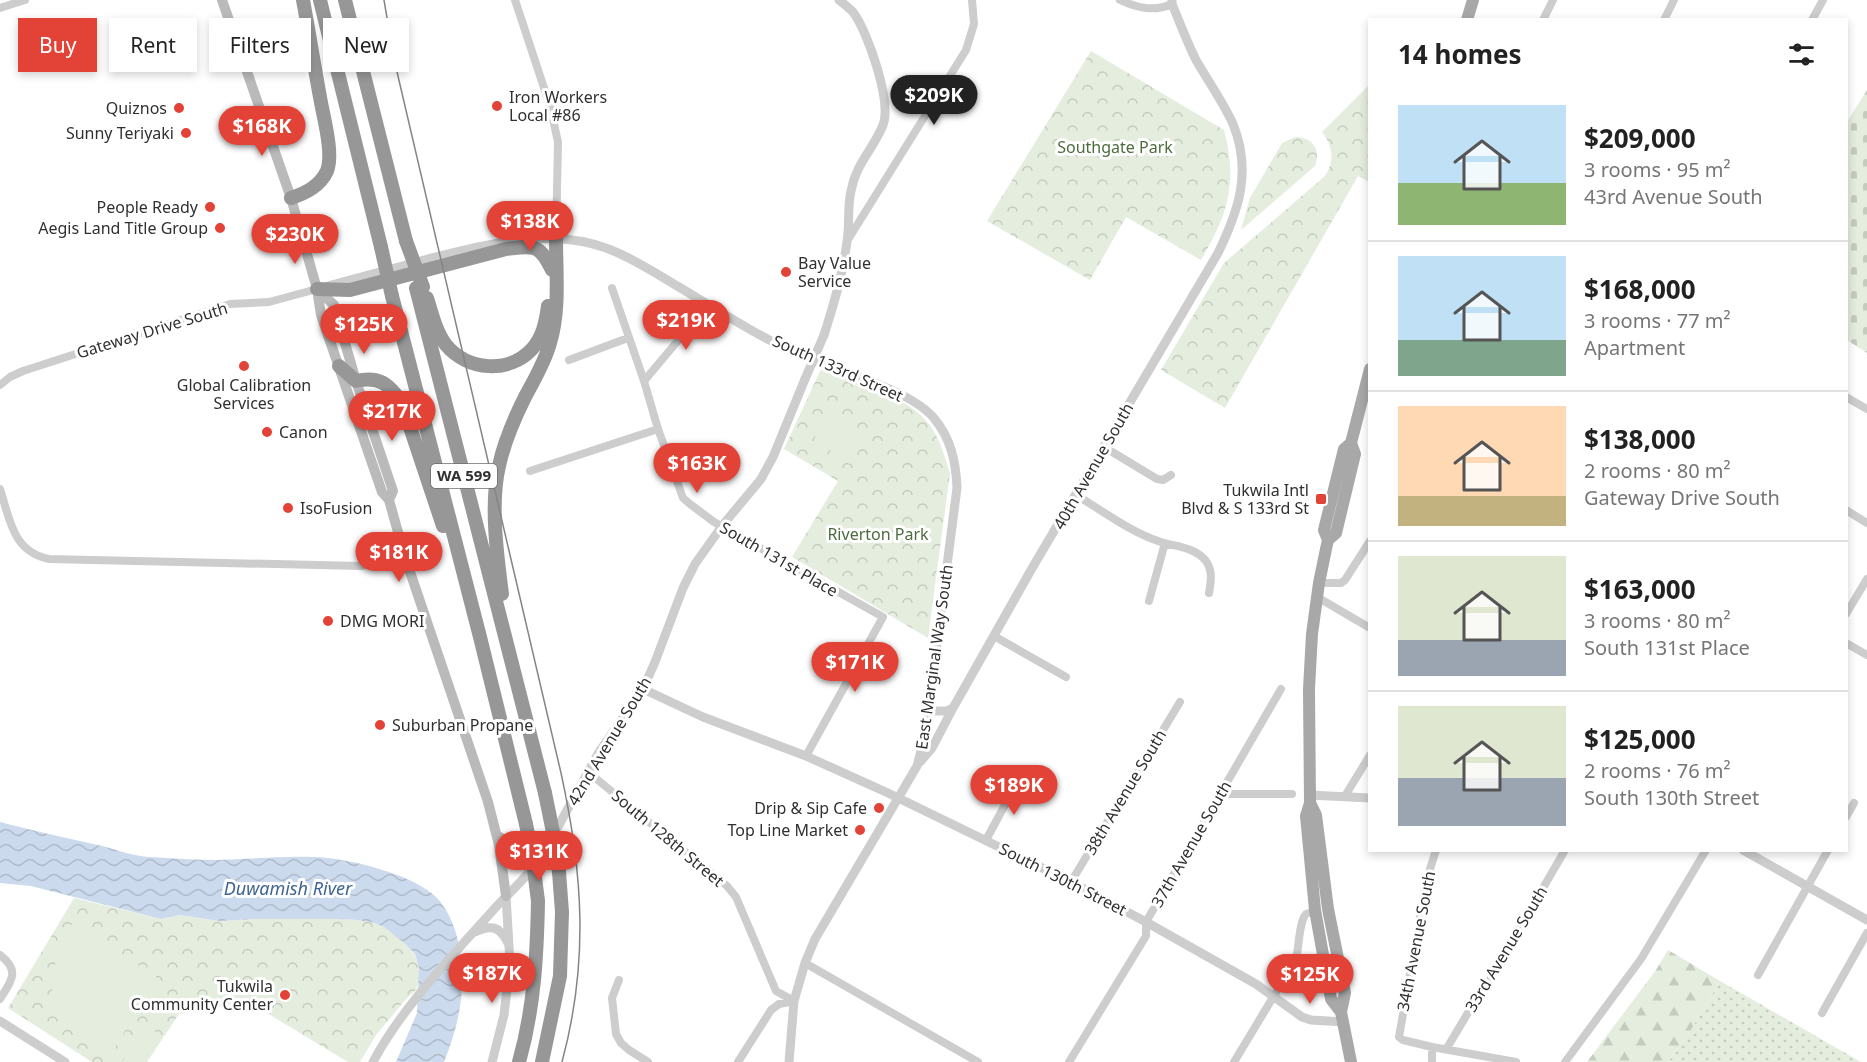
<!DOCTYPE html>
<meta charset="utf-8">
<style>
:root{--surface:#fff;--page:#f6f6f6;--text:#222;--muted:#767676;--line:#e0e0e0;--accent:#e34336}
body{margin:0;font-family:"Noto Sans",sans-serif;background:var(--page);color:var(--text);height:100vh;display:flex;flex-direction:column;font-size:22px;white-space:nowrap}
*{box-sizing:border-box;margin:0}
p{font-size:20px;color:var(--muted)}
.icon{flex:none;width:33px;height:33px;fill:none;stroke:currentColor;stroke-width:2;stroke-linecap:round;stroke-linejoin:round}
.map{position:relative;flex:1;overflow:hidden}
.drawer{position:absolute;left:1368px;top:18px;width:480px;height:834px;display:flex;flex-direction:column;background:var(--surface);border-radius:0px;box-shadow:0 3px 9px #0003}
.drawer>*{flex:none}
.hud{position:absolute;left:18px;top:18px;width:570px;height:54px;display:flex;gap:12px}
.price{position:absolute;translate:-50% -51px;padding:0 14px;border-radius:21px;background:var(--accent);color:#fff;font-size:20px;line-height:39px;filter:drop-shadow(0 2px 3px #0008)}
.price::after{content:'';position:absolute;left:50%;top:36px;width:18px;height:14px;margin-left:-9px;background:inherit;clip-path:polygon(0 0,100% 0,50% 100%)}
.price.on{background:#222;color:#fff}
ul{padding:0;list-style:none}
li{display:flex;align-items:center;gap:18px;height:150px;padding:0 30px}
li+li{border-top:2px solid var(--line)}
li span{display:grid;place-items:center;flex:none;width:168px;height:120px;border-radius:0px;color:#555}
li>.icon{margin-inline-start:auto}
span .icon{width:72px;height:72px;fill:#fffc;stroke-width:1}
li b{font-size:26px}
h2{display:flex;justify-content:space-between;align-items:center;height:72px;padding:0 30px;font-size:26px}
.tag{padding:0 21px;border-radius:0px;background:var(--surface);box-shadow:0 3px 9px #0003;font-size:21px;line-height:54px}
.tag.on{background:var(--accent);color:#fff}
.map>svg:first-child{display:block}
.grass{fill:url(#grass-dots)}
.forest{fill:url(#forest-firs)}
.cemetery{fill:url(#cemetery-stones)}
.park{fill:url(#park-crowns)}
.garden{fill:#e4edde}
.water{fill:url(#water-waves)}
.lines{fill:none;stroke-linecap:round;stroke-linejoin:round}
.minor{stroke:#cdcdcd;stroke-width:8}
.tertiary{stroke:#cdcdcd;stroke-width:9}
.secondary{stroke:#bababa;stroke-width:10}
.primary{stroke:#a8a8a8;stroke-width:12}
.motorway{stroke:#979797;stroke-width:14}
.tram{stroke:#858585;stroke-width:1.5}
.tertiary-bridge{stroke:#cdcdcd;stroke-width:9}
.motorway-bridge{stroke:#979797;stroke-width:14}
.poi-dot{fill:#e34336;stroke:#fff;stroke-width:2}
.labels{text-anchor:middle;stroke-width:6;stroke-linejoin:round;paint-order:stroke}
.shield{fill:#fff;stroke:#6e6e6e;stroke-width:1.5}
.shield-label{font-size:15px;font-weight:bold;fill:#303030}
.poi-label{font-size:16px;fill:#303030;stroke:#fff;text-anchor:end}
.park-label{font-size:16px;fill:#4c6c3d;stroke:#fff}
.street-label{font-size:16px;fill:#303030;stroke:#fff}
.water-label{font-size:18px;font-style:italic;fill:#3e6592;stroke:#fff}
</style>
<div class="map">
<svg width="1867" height="1062" viewBox="0 0 1867 1062">
<defs>
<pattern id="grass-dots" width="8" height="8" patternUnits="userSpaceOnUse" patternTransform="scale(1.5)"><rect width="8" height="8" fill="#e4edde"/><path d="M2 2h.1M6 6h.1" fill="none" stroke="#c4ccbf" stroke-width="1.8" stroke-linecap="round"/></pattern>
<pattern id="forest-firs" width="22" height="20" patternUnits="userSpaceOnUse" patternTransform="scale(1.5)"><rect width="22" height="20" fill="#e4edde"/><path d="M5 1l3.5 6h-7zM16 11l3.5 6h-7z" fill="#c4ccbf"/></pattern>
<pattern id="cemetery-stones" width="16" height="16" patternUnits="userSpaceOnUse" patternTransform="scale(1.5)"><rect width="16" height="16" fill="#e4edde"/><path d="M2 7V4a2 2 0 0 1 4 0v3zM10 15v-3a2 2 0 0 1 4 0v3z" fill="#c4ccbf"/></pattern>
<pattern id="park-crowns" width="20" height="18" patternUnits="userSpaceOnUse" patternTransform="scale(1.5)"><rect width="20" height="18" fill="#e4edde"/><path d="M2 6a3 3 0 1 1 6 0M12 15a3 3 0 1 1 6 0" fill="none" stroke="#c4ccbf"/></pattern>
<pattern id="water-waves" width="16" height="10" patternUnits="userSpaceOnUse" patternTransform="scale(1.5)"><rect width="16" height="10" fill="#cbdaec"/><path d="M0 5q4-4 8 0t8 0" fill="none" stroke="#afbbcb"/></pattern>
</defs>
<rect width="100%" height="100%" fill="#fff"/>
<path class="grass" d="M1720,981L1861,1062H1668L1689,1033Z"/>
<path class="forest" d="M1668,950L1720,981L1689,1033L1668,1062H1587L1656,970Z"/>
<path class="cemetery" d="M1867,90V353L1847,340V122Z"/>
<path class="park" d="M1091,51L1224,130C1238,183 1228,214 1201,260L1126,217L1090,280L987,221Z
M1369,85V182L1358,176L1225,408L1161,370L1224,263L1325,176C1335,161 1333,146 1322,132Z
M1295,137C1313,137 1321,150 1315,166L1241,230L1250,198L1282,143Z
M821,369C856,383 912,395 933,430C941,443 945,458 950,473L928,638L792,557L838,481L784,449Z
M74,898L161,919L180,915L220,921L254,919H338L357,920L375,923L384,927L404,943L415,955L419,968V980L417,989L406,999L376,1035L360,1062H348L247,1001L179,1014L147,1062H92L8,1008Z"/>
<path class="garden" d="M831,415L866,441L849,464L814,439Z
M70,924L156,976V981L107,1060L76,1037L63,1020L52,990L55,965L61,945Z
M145,1025L162,1036L146,1062H122Z"/>
<path class="water" d="M0,822C34,831 68,838 102,846C117,850 134,856 150,857C173,858 196,860 218,860C250,859 282,856 314,857C347,858 414,874 437,898C450,912 457,932 460,951C466,991 459,1025 444,1062H396L417,1013L419,968L415,954L404,943L384,927L375,923L358,920L338,919H254L220,921L180,915L161,919L31,886L0,883Z"/>
<g class="lines">
<path class="minor" d="M515,0L550,106L558,142L556,238
M1120,0C1137,8 1154,12 1172,4
M0,8L25,0
M1543,20L1553,0
M1664,20L1674,0
M1812,20L1823,0
M849,238L966,50L974,24L972,0
M612,288L644,381L658,429L683,498L690,504L714,522L883,617L806,756
M569,360L628,338
M644,381L708,305
M0,385L10,377L23,371L230,304L269,302L317,289
M1846,397L1867,409
M1104,447L1157,479L1163,480L1171,475
M530,471L658,429
M0,489C10,520 13,552 49,559L361,566L405,557
M1076,495C1103,511 1129,531 1158,541C1174,547 1194,546 1206,561C1213,571 1211,582 1209,593
M1846,510L1867,523
M1319,583H1341L1345,580L1370,541
M1317,597L1370,628
M1149,601L1165,543
M1846,614L1867,579
M994,636L1066,677
M1846,643L1867,655
M588,772L727,886L736,897L776,991L794,1001
M1221,794H1292
M1345,796L1370,755
M1846,817L1854,803
M986,840L1019,779
M1436,850L1426,882L1399,1037L1403,1040L1432,1047L1516,1062
M1071,882L1180,702
M0,955C21,971 11,981 0,999
M805,963L978,1062
M1758,975L1828,850
M619,980L612,998L616,1034L621,1043L629,1050L648,1062
M1822,1013L1867,933
M1432,1047V1062
M1447,1048L1472,1006L1484,990L1565,850
M738,1062L771,1010L779,1004L794,1001
M1069,1062L1146,936V922L1281,689
M1234,1062L1296,959C1299,948 1299,921 1306,914C1307,914 1315,910 1315,910
M1565,1062L1641,959L1706,850"/>
<path class="tertiary" d="M328,286C360,277 392,269 424,260C473,248 521,234 572,240C612,244 645,267 679,287C719,311 759,337 802,356C838,372 907,388 933,417C951,438 956,462 957,488L925,736L917,766L815,939L805,963L794,1001L789,1062
M824,335C834,304 843,274 847,241C850,225 847,208 851,191C856,163 873,150 883,125C892,102 868,32 853,12C849,8 844,4 839,0
M643,689L703,717L806,756L888,793L1071,882L1146,922L1256,984L1302,1017L1311,1020L1344,1022
M928,711H947L953,708L1031,570L1218,253C1239,210 1252,171 1233,124C1223,102 1208,81 1196,60C1187,42 1180,23 1172,4V0
M920,762L932,748L953,708
M1309,795L1370,798
M554,834L599,752L643,689L655,662L683,588L695,564L722,526L761,479L773,457L805,379
M1743,850L1867,920
M475,932C493,923 501,928 509,945
M0,1021L65,1062
M373,1062C402,1007 454,954 496,907C509,893 523,881 534,866
M492,1062L504,1015L510,963L506,896"/>
<path class="secondary" d="M222,0L291,198L317,289L321,315L382,492L389,500L405,557L488,802L499,845L506,896
M317,289L334,305L356,381L393,491L389,500
M500,837C505,847 516,863 529,859C535,857 541,852 546,848"/>
<path class="primary" d="M1467,20L1473,0
M1351,443L1355,454L1336,533L1328,540L1326,549L1319,583L1312,634L1309,689L1310,803L1316,815L1328,909L1345,993L1341,1012L1351,1062
M1328,540L1324,530L1344,449L1351,443L1370,369
M1310,803L1306,816L1315,910L1331,999L1341,1012"/>
<path class="motorway" d="M320,0L381,247
M345,0L406,241
M291,198C306,193 320,186 327,171C334,153 323,116 320,97C314,65 309,32 303,0
M416,288L545,793
M317,289L350,290L506,249C534,246 539,243 552,270
M392,296L480,637L526,824
M427,298C432,314 436,332 446,345C468,371 509,374 532,349C543,337 546,321 548,306
M339,366L356,381C380,376 389,384 402,403L443,526
M502,594C497,555 490,504 499,466C504,442 514,419 525,397C534,380 545,362 550,343C560,310 556,273 556,238
M519,1062C534,1009 537,956 538,901
M542,1062L560,976L562,912L559,872"/>
<path class="tram" d="M384,0L394,59L561,773C583,873 589,962 562,1062"/>
<path class="tertiary-bridge" d="M805,379L824,335"/>
<path class="motorway-bridge" d="M406,241L423,287
M381,247L392,296
M545,793L555,842L559,872
M526,824L532,854L538,901"/>
</g>
<g class="poi-dot">
<circle cx="497" cy="106" r="6"/>
<circle cx="179" cy="108" r="6"/>
<circle cx="186" cy="133" r="6"/>
<circle cx="210" cy="207" r="6"/>
<circle cx="220" cy="228" r="6"/>
<circle cx="786" cy="272" r="6"/>
<circle cx="244" cy="366" r="6"/>
<circle cx="267" cy="432" r="6"/>
<rect x="1315" y="493" width="12" height="12" rx="3"/>
<circle cx="288" cy="508" r="6"/>
<circle cx="328" cy="621" r="6"/>
<circle cx="380" cy="725" r="6"/>
<circle cx="879" cy="808" r="6"/>
<circle cx="860" cy="830" r="6"/>
<circle cx="285" cy="995" r="6"/>
</g>
<g class="labels">
<rect class="shield" x="431" y="464" width="66" height="24" rx="4.5"/>
<g class="shield-label">
<text x="464" y="481">WA 599</text>
</g>
<g class="poi-label">
<text x="509" y="103" text-anchor="start">Iron Workers<tspan x="509" dy="18">Local #86</tspan></text>
<text x="167" y="114">Quiznos</text>
<text x="174" y="139">Sunny Teriyaki</text>
<text x="198" y="213">People Ready</text>
<text x="208" y="234">Aegis Land Title Group</text>
<text x="798" y="269" text-anchor="start">Bay Value<tspan x="798" dy="18">Service</tspan></text>
<text x="244" y="391" text-anchor="middle">Global Calibration<tspan x="244" dy="18">Services</tspan></text>
<text x="279" y="438" text-anchor="start">Canon</text>
<text x="1309" y="496">Tukwila Intl<tspan x="1309" dy="18">Blvd &amp; S 133rd St</tspan></text>
<text x="300" y="514" text-anchor="start">IsoFusion</text>
<text x="340" y="627" text-anchor="start">DMG MORI</text>
<text x="392" y="731" text-anchor="start">Suburban Propane</text>
<text x="867" y="814">Drip &amp; Sip Cafe</text>
<text x="848" y="836">Top Line Market</text>
<text x="273" y="992">Tukwila<tspan x="273" dy="18">Community Center</tspan></text>
</g>
<g class="park-label">
<text x="1115" y="153">Southgate Park</text>
<text x="878" y="540">Riverton Park</text>
</g>
<g class="street-label">
<text transform="translate(152 330) rotate(-17)" y="6">Gateway Drive South</text>
<text transform="translate(838 368) rotate(24)" y="6">South 133rd Street</text>
<text transform="translate(1093 466) rotate(-60)" y="6">40th Avenue South</text>
<text transform="translate(779 559) rotate(30)" y="6">South 131st Place</text>
<text transform="translate(934 657) rotate(-82)" y="6">East Marginal Way South</text>
<text transform="translate(609 741) rotate(-59)" y="6">42nd Avenue South</text>
<text transform="translate(1125 792) rotate(-59)" y="6">38th Avenue South</text>
<text transform="translate(668 838) rotate(40)" y="6">South 128th Street</text>
<text transform="translate(1191 844) rotate(-60)" y="6">37th Avenue South</text>
<text transform="translate(1063 879) rotate(27)" y="6">South 130th Street</text>
<text transform="translate(1416 941) rotate(-79)" y="6">34th Avenue South</text>
<text transform="translate(1506 949) rotate(-59)" y="6">33rd Avenue South</text>
</g>
<g class="water-label">
<text x="288" y="895">Duwamish River</text>
</g>
</g>
</svg>
<b class="price on" style="left:934px;top:126px">$209K</b>
<b class="price" style="left:262px;top:157px">$168K</b>
<b class="price" style="left:530px;top:252px">$138K</b>
<b class="price" style="left:295px;top:265px">$230K</b>
<b class="price" style="left:686px;top:351px">$219K</b>
<b class="price" style="left:364px;top:355px">$125K</b>
<b class="price" style="left:392px;top:442px">$217K</b>
<b class="price" style="left:697px;top:494px">$163K</b>
<b class="price" style="left:399px;top:583px">$181K</b>
<b class="price" style="left:855px;top:693px">$171K</b>
<b class="price" style="left:1014px;top:816px">$189K</b>
<b class="price" style="left:539px;top:882px">$131K</b>
<b class="price" style="left:492px;top:1004px">$187K</b>
<b class="price" style="left:1310px;top:1005px">$125K</b>
<div class="hud">
<a class="tag on">Buy</a>
<a class="tag">Rent</a>
<a class="tag">Filters</a>
<a class="tag">New</a>
</div>
<section class="drawer">
<h2>14 homes<svg class="icon" aria-label="filters" viewBox="0 0 24 24"><path d="M4 7h16M4 17h16"/><circle cx="9" cy="7" r="2"/><circle cx="15" cy="17" r="2"/></svg></h2>
<ul>
<li><span style="background:linear-gradient(#bfe0f5 65%,#8fb573 0)"><svg class="icon" aria-label="home" viewBox="0 0 24 24"><path d="M3 11l9-7 9 7M6 9v11h12V9"/></svg></span><div><b>$209,000</b><p>3 rooms · 95 m²</p><p>43rd Avenue South</p></div></li>
<li><span style="background:linear-gradient(#bfe0f5 70%,#7fa58c 0)"><svg class="icon" aria-label="home" viewBox="0 0 24 24"><path d="M3 11l9-7 9 7M6 9v11h12V9"/></svg></span><div><b>$168,000</b><p>3 rooms · 77 m²</p><p>Apartment</p></div></li>
<li><span style="background:linear-gradient(#ffd9b3 75%,#c2b280 0)"><svg class="icon" aria-label="home" viewBox="0 0 24 24"><path d="M3 11l9-7 9 7M6 9v11h12V9"/></svg></span><div><b>$138,000</b><p>2 rooms · 80 m²</p><p>Gateway Drive South</p></div></li>
<li><span style="background:linear-gradient(#dfe7d0 70%,#9aa5b1 0)"><svg class="icon" aria-label="home" viewBox="0 0 24 24"><path d="M3 11l9-7 9 7M6 9v11h12V9"/></svg></span><div><b>$163,000</b><p>3 rooms · 80 m²</p><p>South 131st Place</p></div></li>
<li><span style="background:linear-gradient(#dfe7d0 60%,#9aa5b1 0)"><svg class="icon" aria-label="home" viewBox="0 0 24 24"><path d="M3 11l9-7 9 7M6 9v11h12V9"/></svg></span><div><b>$125,000</b><p>2 rooms · 76 m²</p><p>South 130th Street</p></div></li>
</ul>
</section>
</div>
